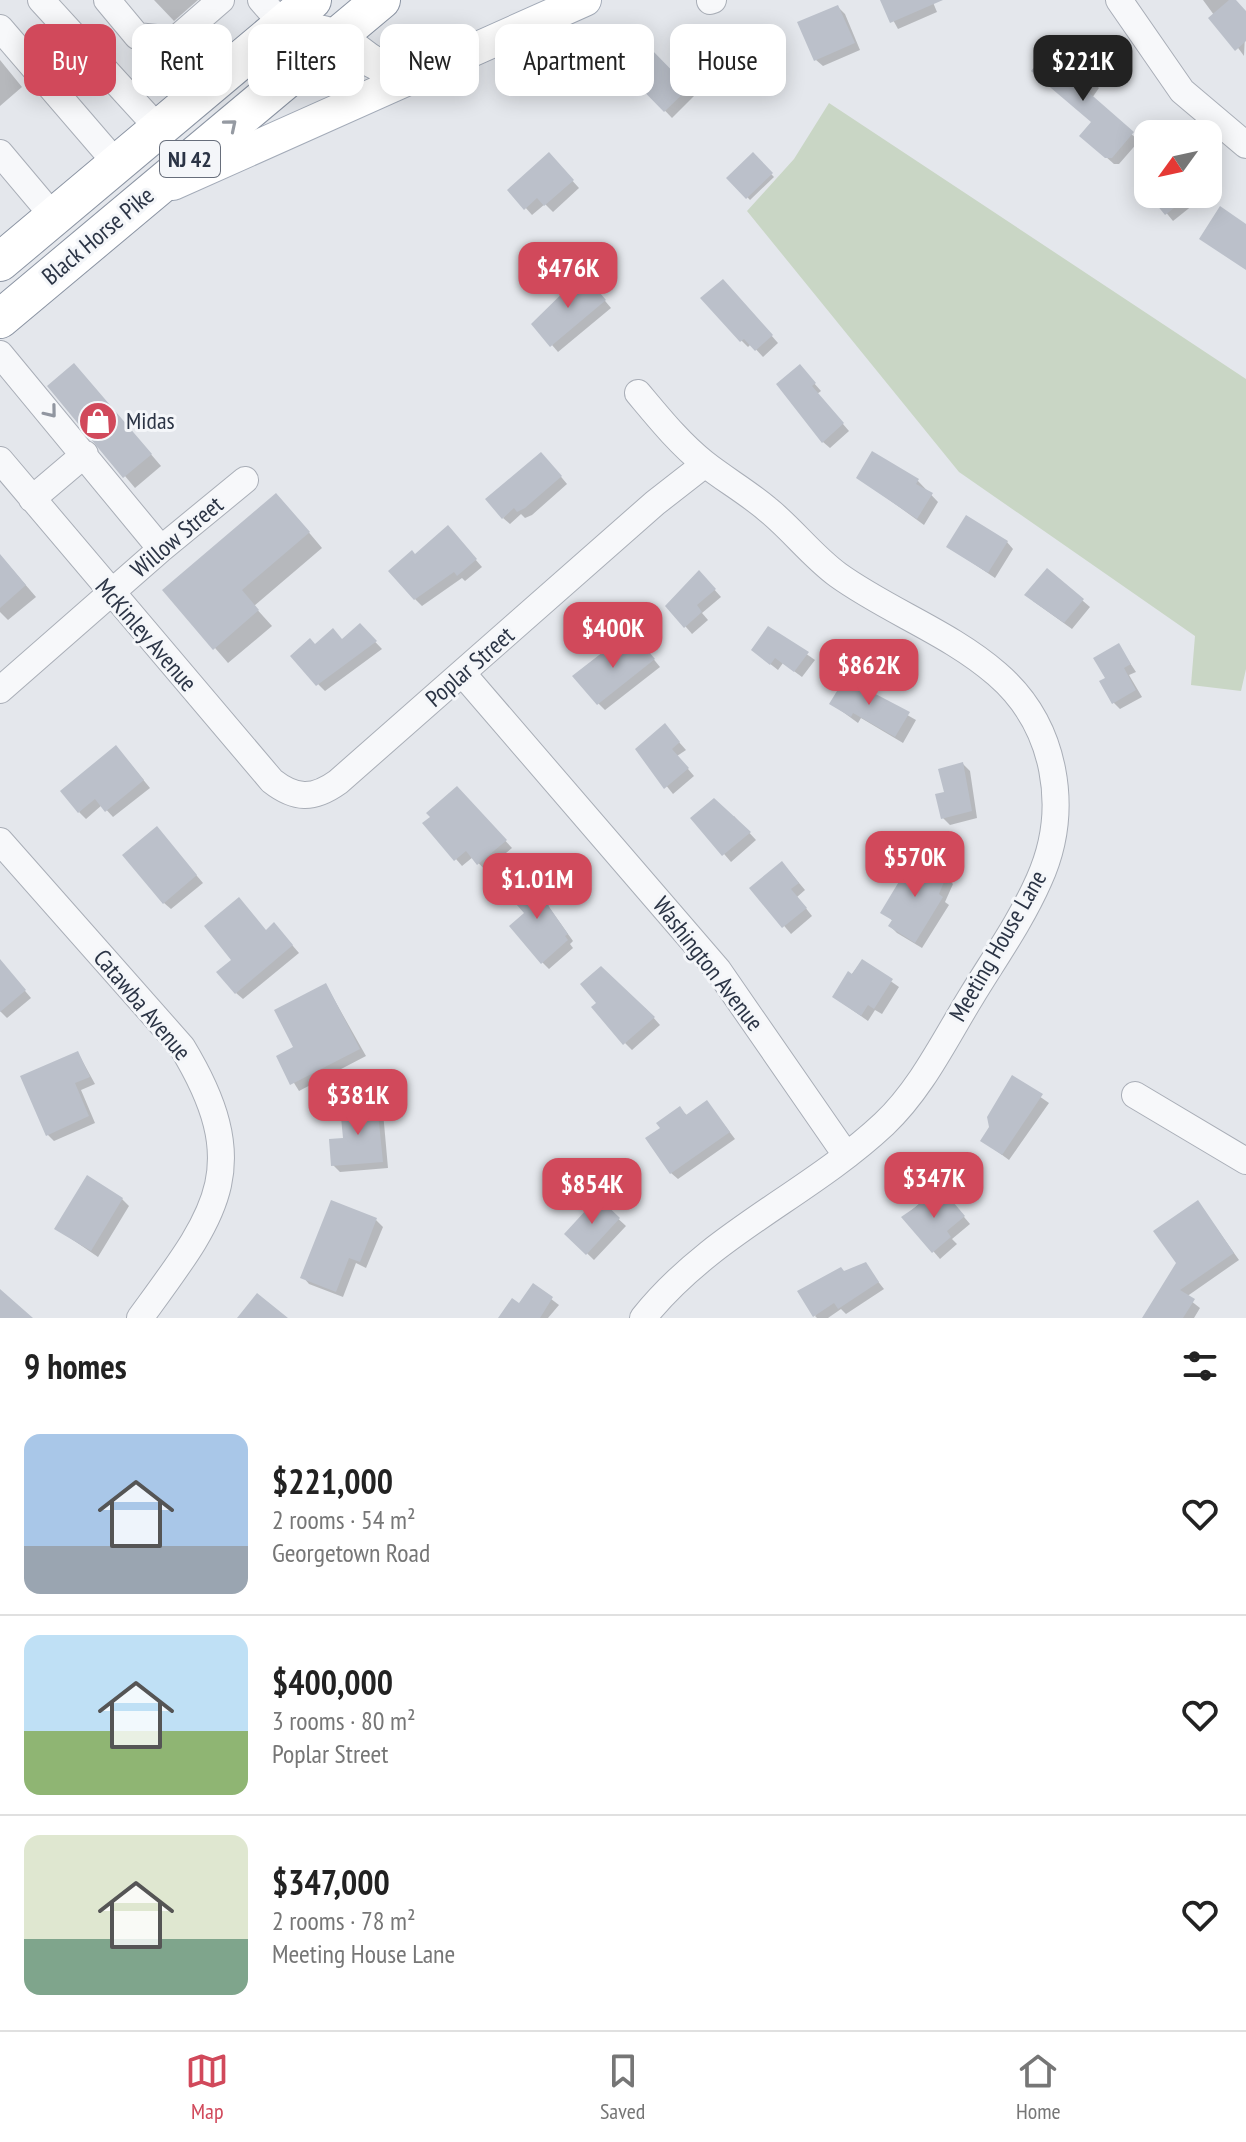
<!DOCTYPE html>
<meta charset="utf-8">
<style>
:root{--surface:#fff;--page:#f2f2f2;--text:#222;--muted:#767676;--line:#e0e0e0;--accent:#d1495b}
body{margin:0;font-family:"PT Sans Narrow",sans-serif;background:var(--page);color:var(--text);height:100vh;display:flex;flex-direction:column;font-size:30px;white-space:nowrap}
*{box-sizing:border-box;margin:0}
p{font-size:26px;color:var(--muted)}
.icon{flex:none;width:44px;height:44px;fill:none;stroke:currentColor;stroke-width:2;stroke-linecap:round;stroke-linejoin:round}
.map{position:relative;height:1318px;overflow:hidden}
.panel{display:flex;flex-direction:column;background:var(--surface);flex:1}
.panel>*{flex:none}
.hud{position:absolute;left:24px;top:24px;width:800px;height:72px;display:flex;gap:16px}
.needle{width:52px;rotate:237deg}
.buttons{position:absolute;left:1134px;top:120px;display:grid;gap:16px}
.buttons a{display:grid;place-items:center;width:88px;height:88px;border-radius:16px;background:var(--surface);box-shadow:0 4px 20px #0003;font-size:40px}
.price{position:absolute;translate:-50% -68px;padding:0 18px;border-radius:16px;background:var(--accent);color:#fff;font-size:26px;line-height:52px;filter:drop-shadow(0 2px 4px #0008)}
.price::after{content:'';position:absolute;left:50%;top:48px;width:24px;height:18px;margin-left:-12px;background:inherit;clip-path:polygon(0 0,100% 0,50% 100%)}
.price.on{background:#222;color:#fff}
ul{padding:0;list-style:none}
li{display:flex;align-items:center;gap:24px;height:200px;padding:0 24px}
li+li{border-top:2px solid var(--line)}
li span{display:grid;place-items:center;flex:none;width:224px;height:160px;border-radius:16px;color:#555}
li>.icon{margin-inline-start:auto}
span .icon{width:96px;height:96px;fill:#fffc;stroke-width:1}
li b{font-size:34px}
h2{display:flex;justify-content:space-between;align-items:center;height:96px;padding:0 24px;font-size:34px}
.tag{padding:0 28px;border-radius:16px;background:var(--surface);box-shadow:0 4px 20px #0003;font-size:28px;line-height:72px}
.tag.on{background:var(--accent);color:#fff}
.tabs{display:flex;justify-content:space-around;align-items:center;height:112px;border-top:2px solid var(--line);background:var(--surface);font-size:22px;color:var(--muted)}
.tabs a{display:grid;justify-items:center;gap:4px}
.tabs .on{color:var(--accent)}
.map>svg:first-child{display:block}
.green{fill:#c9d6c5}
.shadow{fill:#0003}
.building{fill:#bbc0ca}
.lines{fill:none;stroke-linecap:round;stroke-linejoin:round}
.minor-casing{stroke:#a9aeb7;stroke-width:28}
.major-casing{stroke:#a3abb8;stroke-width:34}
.highway-casing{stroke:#8b94a3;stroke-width:40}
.minor{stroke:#f7f8fa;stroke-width:26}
.major{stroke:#fff;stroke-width:32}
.highway{stroke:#fff;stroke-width:38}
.oneway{stroke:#959aa2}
.oneway2{stroke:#9196a0}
.labels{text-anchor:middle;stroke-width:6;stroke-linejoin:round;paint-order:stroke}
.shield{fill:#f4f6f9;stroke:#676e7b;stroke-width:2}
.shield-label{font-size:22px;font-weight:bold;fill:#2b3445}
.street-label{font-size:24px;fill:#2b3445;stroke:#f4f6f9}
.poi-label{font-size:24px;fill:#2b3445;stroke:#f4f6f9;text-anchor:start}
</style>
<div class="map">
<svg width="1246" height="1318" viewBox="0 0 1246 1318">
<rect width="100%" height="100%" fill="#e4e7ec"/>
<path class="green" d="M829,103L1246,379V669L1241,691L1191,685L1195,636L959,472L747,211L794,159Z"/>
<path class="shadow" d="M154,0H198L174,21Z
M882,0H932L937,12L898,29Z
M1203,0H1235L1246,13L1244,56Z
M838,7L845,14L860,50L823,66L816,60Z
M1053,48L1099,88L1092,98L1139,141L1119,164H1114L1089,142L1093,122Z
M651,52L694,96L672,118L629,73Z
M0,60L22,87L0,106Z
M549,155L579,188L553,212L545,204L532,215L510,190Z
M753,155L774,177L750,200L729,178Z
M1148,173V191L1140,180Z
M1151,194H1192L1198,201L1173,221Z
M590,283L611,308L558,352L552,345Z
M730,288L778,343L763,357L751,344L748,347L741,340Z
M806,374L821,391L817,394L849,431L830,448L823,442Z
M84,376L161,466L135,488L50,386Z
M548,461L567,484L532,515L525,518L521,514L510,524L503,518Z
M858,477L918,481L938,502L924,525Z
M290,510L322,548L254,606L272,626L228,663L165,590Z
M454,535L482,567L465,581L462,578L422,606L415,599L416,556Z
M1007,542L1013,549L995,578L949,547Z
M0,555L36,597L8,620L0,612Z
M1047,570L1090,607L1072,629L1033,601Z
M705,579L721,597L702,613L708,620L692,634L668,606Z
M360,626L382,649L325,691L318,684L315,646L342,641Z
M769,628L815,660L802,677L783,663L778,670L760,656Z
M642,645L660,667L605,710L598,703L618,653Z
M1119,646L1136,672L1129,675L1142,697L1120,709L1113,702L1107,679Z
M846,680L916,720L903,743L861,718L858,723L832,704Z
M671,733L686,750L677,756L694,776L673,794L637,749Z
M123,755L150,788L113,817L102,805L86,819L79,812Z
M963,764L970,771L977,818L950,825L943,818L947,793Z
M457,789L512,848L485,870L473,857L462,866L456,859Z
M734,816L756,840L731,862L693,818L730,819Z
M163,836L203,883L171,909L164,903Z
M789,871L805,890L797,897L812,916L791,934L752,888Z
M946,877L953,884L945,902L949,905L922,948L897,933L890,926L893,921L883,912Z
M537,884L552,902L548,906L573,941L570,944L573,948L549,969L542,962L526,914Z
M266,932H281L299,953L243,999L236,993Z
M0,961L31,998L7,1018L0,1011Z
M862,961L899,987L882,1014L875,1010L868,1021L834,997Z
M326,985L366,1056L299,1091L278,1057L296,1048Z
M645,1008L660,1025L632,1050L625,1043Z
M78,1053L95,1084L81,1090L95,1123L54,1141L47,1134Z
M1013,1078L1049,1103L1009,1160L983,1141Z
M707,1102L735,1139L678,1179L671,1173L663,1128L680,1109L688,1116Z
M376,1105L383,1112L388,1168L340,1172L333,1165L345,1140Z
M948,1198L970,1224L952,1239L957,1244L940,1259L904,1217L920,1203L924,1207Z
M122,1199L129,1206L98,1257L57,1229Z
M598,1200L626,1226L594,1260L567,1234Z
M1198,1202L1239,1260L1186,1297L1200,1308L1194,1318H1145L1178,1263Z
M376,1220L383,1227L366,1268L356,1263L343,1297L309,1284L303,1277Z
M865,1265L884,1289L846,1314L841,1309L828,1318H817L815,1316L844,1273Z
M534,1286L559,1305L548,1318H501L519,1306Z"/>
<path class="building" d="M880,0H943L890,23Z
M1229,0H1236L1246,11V41L1235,51L1208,18Z
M838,5L855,43L814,61L797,22Z
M1052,46L1094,80L1086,90L1134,132L1112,158H1105L1079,136L1091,122L1031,71Z
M651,49L689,88L664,112L626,73Z
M549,152L574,180L544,206L537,198L524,210L507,190Z
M753,152L773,173L746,199L726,178Z
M1148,194H1192L1165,215Z
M1220,206L1246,224V270L1199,239Z
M583,273L606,300L550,347L531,324Z
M723,279L773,335L755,351L744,339L740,342L700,298Z
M74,363L152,454L123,478L47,386Z
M800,364L816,383L812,386L844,423L822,443L776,384Z
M872,451L919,479L916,484L933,493L917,519L856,478Z
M541,452L562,476L525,508L517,512L514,508L502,519L485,499Z
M276,493L310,532L242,590L259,610L213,650L162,590Z
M966,515L1008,541L988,573L946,547Z
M448,525L477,559L457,576L454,572L414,600L388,571L412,550L415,554Z
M0,554L26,585L0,608Z
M1047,568L1084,599L1064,623L1024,595Z
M699,570L716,589L697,605L702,612L684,628L665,606Z
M360,623L377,641L316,686L290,656L310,638L315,644L333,628L342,639Z
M768,626L809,652L794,672L775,658L770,665L751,650Z
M635,636L655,659L597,705L572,676L612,645L617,651Z
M1119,643L1131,664L1124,668L1136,690L1112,704L1099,681L1105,678L1093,658Z
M845,678L910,712L895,737L853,713L851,717L829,704Z
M665,723L680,742L672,749L689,768L664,789L635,749Z
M116,745L144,780L105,812L95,799L78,813L60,791Z
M963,762L972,811L941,819L935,794L944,792L938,769Z
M457,786L507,840L477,865L466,851L454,861L422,823L430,817L426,813Z
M714,798L751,832L722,856L690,818Z
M157,826L197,875L163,904L122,855Z
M915,855L947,875L939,894L943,897L915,943L888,926L892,920L880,913Z
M782,861L799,883L791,889L807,908L782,928L749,888Z
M531,875L547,894L543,898L568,934L565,936L568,940L541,964L509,926L524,913L508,895Z
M239,897L266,930L274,922L293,945L235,994L216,972L231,960L204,926Z
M0,959L26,990L0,1012Z
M862,959L893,979L874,1009L868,1005L861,1016L832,997L848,971L852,974Z
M601,966L655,1017L623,1045L591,1007L596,1003L580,984Z
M326,983L360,1049L290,1085L276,1056L293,1047L274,1010Z
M78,1051L90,1077L75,1083L89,1116L46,1136L20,1076Z
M1012,1075L1043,1094L1002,1155L980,1141L989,1127L987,1117Z
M707,1100L730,1132L670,1174L645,1138L660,1128L656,1123L680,1106L686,1115Z
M377,1103L383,1162L331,1166L329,1139L343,1138L340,1107Z
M87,1175L123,1198L91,1251L54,1229Z
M942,1189L965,1216L947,1231L951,1237L932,1253L901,1217Z
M598,1197L620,1218L586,1255L564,1234Z
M331,1200L377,1218L360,1262L349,1258L336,1292L300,1278Z
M1198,1200L1234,1253L1180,1290L1195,1299L1183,1318H1142L1176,1263L1153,1231Z
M866,1262L879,1282L838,1309L834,1303L813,1317L797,1291L841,1267L844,1271Z
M533,1283L553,1297L540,1318H498L512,1298L519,1303Z
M0,1289L33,1318H0Z
M257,1293L288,1318H237Z"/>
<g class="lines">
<g class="minor-casing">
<path id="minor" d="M41,0L159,129
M107,0L137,36L175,40
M261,0L283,25
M1119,0L1182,91L1246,145
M710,1L713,0
M0,28L117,164
M214,82L175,40L221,0
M0,153L53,216
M0,354L161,549
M638,393C659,418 679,443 704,463C724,479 747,492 767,509C792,529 812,556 838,575C888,611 950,633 997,674C1056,725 1071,809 1039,880C1021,921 994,959 971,997C944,1041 921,1089 884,1124C807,1196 711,1233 643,1318
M0,460L272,781C295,799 313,800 338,782L655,503L705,464
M32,499L85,454
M463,674L718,970L846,1155
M0,690L161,549L245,480
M0,841L182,1047C256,1169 215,1215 140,1318
M1135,1095L1246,1161"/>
</g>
<g class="major-casing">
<path id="major" d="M283,25C300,28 324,30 339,38C377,61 368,72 420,64
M173,184L585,0"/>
</g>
<g class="highway-casing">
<path id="highway" d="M0,262L312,0
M0,319L381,0"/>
</g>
<use href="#minor" class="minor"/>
<use href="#major" class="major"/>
<use href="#highway" class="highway"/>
</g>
<defs><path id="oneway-chevron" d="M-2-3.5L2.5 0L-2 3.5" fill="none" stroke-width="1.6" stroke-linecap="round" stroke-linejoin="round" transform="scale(2)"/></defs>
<use class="oneway" href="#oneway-chevron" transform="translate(231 125) rotate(-40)"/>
<use class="oneway2" href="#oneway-chevron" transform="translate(51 412) rotate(51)"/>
<defs>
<g id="shop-disc" transform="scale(2)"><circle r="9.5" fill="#d1495b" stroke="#f4f6f9"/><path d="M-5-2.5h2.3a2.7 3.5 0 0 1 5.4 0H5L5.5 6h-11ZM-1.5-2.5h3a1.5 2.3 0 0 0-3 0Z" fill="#fff"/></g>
</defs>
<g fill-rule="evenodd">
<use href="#shop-disc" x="98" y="421"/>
</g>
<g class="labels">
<rect class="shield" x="160" y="141" width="60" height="36" rx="6"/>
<g class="shield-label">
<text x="190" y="167">NJ 42</text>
</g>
<g class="street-label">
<text transform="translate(98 236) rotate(-40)" y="8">Black Horse Pike</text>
<text transform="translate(177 537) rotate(-40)" y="8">Willow Street</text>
<text transform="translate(146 635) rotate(49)" y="8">McKinley Avenue</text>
<text transform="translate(470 667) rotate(-41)" y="8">Poplar Street</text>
<text transform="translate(998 946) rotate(-60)" y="8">Meeting House Lane</text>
<text transform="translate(708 964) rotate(52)" y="8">Washington Avenue</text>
<text transform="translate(142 1005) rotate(50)" y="8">Catawba Avenue</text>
</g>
<g class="poi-label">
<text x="126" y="429">Midas</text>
</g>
</g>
</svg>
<div class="buttons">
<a><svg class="needle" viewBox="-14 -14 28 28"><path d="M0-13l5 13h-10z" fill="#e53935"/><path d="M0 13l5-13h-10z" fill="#767676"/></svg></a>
</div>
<b class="price on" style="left:1083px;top:103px">$221K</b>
<b class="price" style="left:568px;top:310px">$476K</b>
<b class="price" style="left:613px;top:670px">$400K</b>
<b class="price" style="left:869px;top:707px">$862K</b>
<b class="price" style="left:915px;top:899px">$570K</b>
<b class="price" style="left:537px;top:921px">$1.01M</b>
<b class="price" style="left:358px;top:1137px">$381K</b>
<b class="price" style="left:934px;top:1220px">$347K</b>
<b class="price" style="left:592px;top:1226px">$854K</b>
<div class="hud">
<a class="tag on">Buy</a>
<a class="tag">Rent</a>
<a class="tag">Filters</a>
<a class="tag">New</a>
<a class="tag">Apartment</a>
<a class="tag">House</a>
</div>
</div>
<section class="panel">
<h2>9 homes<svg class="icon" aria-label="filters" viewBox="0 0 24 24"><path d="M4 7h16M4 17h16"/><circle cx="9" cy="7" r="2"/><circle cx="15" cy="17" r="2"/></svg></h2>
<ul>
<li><span style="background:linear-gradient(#a9c7e8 70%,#9aa5b1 0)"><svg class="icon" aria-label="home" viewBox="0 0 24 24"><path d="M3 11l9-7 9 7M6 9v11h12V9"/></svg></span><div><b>$221,000</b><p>2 rooms · 54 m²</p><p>Georgetown Road</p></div><svg class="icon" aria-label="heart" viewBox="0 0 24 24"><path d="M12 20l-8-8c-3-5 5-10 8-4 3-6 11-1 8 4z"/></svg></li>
<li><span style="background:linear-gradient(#bfe0f5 60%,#8fb573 0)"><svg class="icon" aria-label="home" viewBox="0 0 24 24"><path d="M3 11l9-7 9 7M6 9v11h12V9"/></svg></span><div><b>$400,000</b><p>3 rooms · 80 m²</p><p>Poplar Street</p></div><svg class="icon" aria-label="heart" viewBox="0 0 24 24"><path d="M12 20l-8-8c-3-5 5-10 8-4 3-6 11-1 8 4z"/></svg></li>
<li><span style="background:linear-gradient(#dfe7d0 65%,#7fa58c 0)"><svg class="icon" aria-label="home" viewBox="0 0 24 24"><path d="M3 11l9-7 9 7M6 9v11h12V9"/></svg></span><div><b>$347,000</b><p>2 rooms · 78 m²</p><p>Meeting House Lane</p></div><svg class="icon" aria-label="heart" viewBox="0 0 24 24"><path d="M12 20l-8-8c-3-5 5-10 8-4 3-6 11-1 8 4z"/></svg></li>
</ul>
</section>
<nav class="tabs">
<a class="on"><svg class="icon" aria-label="map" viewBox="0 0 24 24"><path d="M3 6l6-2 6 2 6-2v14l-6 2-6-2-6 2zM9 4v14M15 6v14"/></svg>Map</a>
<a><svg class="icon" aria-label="saved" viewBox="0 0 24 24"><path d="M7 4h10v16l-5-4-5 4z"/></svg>Saved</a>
<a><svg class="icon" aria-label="home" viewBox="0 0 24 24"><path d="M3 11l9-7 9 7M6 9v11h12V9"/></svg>Home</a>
</nav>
